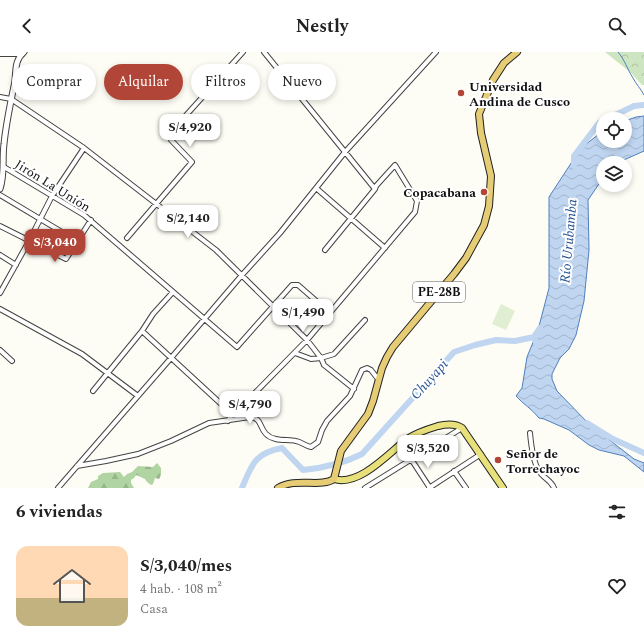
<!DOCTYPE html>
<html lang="es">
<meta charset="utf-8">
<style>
:root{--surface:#fff;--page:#f2f2f2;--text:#222;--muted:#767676;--line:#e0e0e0;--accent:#b14638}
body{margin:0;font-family:Spectral,serif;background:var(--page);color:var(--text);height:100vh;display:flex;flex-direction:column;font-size:15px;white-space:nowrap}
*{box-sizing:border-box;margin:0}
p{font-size:13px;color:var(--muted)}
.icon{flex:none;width:22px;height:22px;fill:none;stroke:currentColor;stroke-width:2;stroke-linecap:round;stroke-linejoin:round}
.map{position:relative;height:436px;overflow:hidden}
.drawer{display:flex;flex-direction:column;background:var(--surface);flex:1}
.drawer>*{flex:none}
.hud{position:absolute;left:12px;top:12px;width:400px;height:36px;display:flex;gap:8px}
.fabs{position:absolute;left:596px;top:60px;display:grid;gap:8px}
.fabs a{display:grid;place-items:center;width:36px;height:36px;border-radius:50%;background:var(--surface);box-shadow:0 2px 6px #0003;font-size:20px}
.price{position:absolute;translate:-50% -34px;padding:0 9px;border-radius:8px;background:#fff;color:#222;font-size:13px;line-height:26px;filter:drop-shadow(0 1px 2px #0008)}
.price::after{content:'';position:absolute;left:50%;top:24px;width:12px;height:9px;margin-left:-6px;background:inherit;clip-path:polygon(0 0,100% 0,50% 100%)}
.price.selected{background:var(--accent);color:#fff}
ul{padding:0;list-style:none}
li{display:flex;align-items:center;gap:12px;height:100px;padding:0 16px}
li+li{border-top:1px solid var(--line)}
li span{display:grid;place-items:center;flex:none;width:112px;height:80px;border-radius:12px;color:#555}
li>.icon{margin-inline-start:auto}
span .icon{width:48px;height:48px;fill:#fffc;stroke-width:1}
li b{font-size:17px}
h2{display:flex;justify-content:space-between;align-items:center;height:48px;padding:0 16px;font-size:17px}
.pill{padding:0 14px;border-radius:18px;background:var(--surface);box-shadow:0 2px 6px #0003;font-size:14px;line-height:36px}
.pill.selected{background:var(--accent);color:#fff}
header{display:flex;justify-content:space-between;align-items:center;height:52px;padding:0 16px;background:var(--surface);font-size:18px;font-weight:700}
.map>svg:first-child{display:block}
.forest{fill:url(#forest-firs)}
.park{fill:url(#park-crowns)}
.pitch{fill:#e0eed2}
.water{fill:url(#water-waves);stroke:#4f7fbe}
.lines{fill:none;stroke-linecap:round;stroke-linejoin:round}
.stream{stroke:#4f7fbe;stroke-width:1}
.river{stroke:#bfd5f0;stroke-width:6}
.minor-casing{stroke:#434343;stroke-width:6}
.tertiary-casing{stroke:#434343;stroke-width:7}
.primary-casing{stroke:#212121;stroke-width:8}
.trunk-casing{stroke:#212121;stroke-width:8}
.minor{stroke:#fff;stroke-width:4}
.tertiary{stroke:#fff;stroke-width:5}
.primary{stroke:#e8e07a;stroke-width:6}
.trunk{stroke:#e6cc74;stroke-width:6}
.poi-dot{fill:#b14638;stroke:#fff;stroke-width:1.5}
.labels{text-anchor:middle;stroke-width:4;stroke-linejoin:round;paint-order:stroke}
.shield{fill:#fff;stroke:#585858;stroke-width:1}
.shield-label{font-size:12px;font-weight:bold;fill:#101010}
.poi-label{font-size:13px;font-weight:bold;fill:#101010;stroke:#fff;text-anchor:start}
.street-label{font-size:13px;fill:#101010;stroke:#fff}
.water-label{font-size:14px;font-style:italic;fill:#275394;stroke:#fff}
</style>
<header><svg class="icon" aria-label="back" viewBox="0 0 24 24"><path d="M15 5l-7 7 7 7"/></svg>Nestly<svg class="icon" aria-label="search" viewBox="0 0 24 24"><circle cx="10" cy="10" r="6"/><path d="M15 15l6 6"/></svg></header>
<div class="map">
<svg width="644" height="436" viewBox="0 0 644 436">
<defs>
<pattern id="forest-firs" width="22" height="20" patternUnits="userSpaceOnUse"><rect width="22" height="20" fill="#b1d4a3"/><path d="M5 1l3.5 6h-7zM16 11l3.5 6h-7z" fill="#97b58b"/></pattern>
<pattern id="park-crowns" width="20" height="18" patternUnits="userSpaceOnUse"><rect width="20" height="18" fill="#cee5c1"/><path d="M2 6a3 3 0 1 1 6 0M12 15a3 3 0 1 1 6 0" fill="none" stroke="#b0c3a5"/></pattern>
<pattern id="water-waves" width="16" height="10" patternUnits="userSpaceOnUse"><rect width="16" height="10" fill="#bfd5f0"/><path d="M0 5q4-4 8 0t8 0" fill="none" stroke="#a3b6cd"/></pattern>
</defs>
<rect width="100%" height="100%" fill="#fefdf5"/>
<path class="forest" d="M157,411L161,416V423L159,427L155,426L153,432L151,433L147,430L145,427L136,423L134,426L131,428V431L134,436H88L91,430L98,427V424L103,421L120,420L124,425L127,422L132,420L138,414L153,415Z"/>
<path class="park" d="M605,0H644V33H642L630,20Z"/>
<path class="pitch" d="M501,252L515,259L506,278L492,272Z"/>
<path class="water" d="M644,64V99L617,111H603V126L588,148L589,198L584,249L576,283L569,297L560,306L552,322V327L557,339L589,372L634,407L644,411V420L624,404L599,398L589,393L569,378L544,367L539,366C532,357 523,352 516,344L522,336L527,305L538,278L549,236V145L581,96L603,79V89H625V69L636,65Z"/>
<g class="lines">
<path class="stream" d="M618,0C625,8 627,17 633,26C636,32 641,37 644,43"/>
<path class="river" d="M607,67L634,54L644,53
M574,114V104L599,71L603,69
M537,294L534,285L540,276
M587,371L613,387L644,401
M242,436C252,412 255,401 282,396L303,418C324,416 344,411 362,402L454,300L475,293L496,288L515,289L534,285"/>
<g class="minor-casing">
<path id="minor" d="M264,0L375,137L325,198
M0,2H22
M0,45L11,47L84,96L216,198L307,288L321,306L324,313L354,337
M4,115L84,163L237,295L292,233H298L330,261
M316,136L385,196
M0,143L77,189
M0,174L66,207L91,168
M127,186L192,110L171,88V80L243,0
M0,203L16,213
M0,241L29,189L52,144L84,96
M0,257L82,302L138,344
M142,279L232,362
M0,298L12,309
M295,301L311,307L321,306L334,302L365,268
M93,339L142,279L153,262L173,240
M228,369L232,362L249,347L307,288L415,160L417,149L395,113L376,134L375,137
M530,381C531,392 533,410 539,419C543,426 551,428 554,436
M411,407L430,436
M77,414L106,409L138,402L171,389L209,371L250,365C262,366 259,375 266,382C274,390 287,387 296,389C302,390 305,394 311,395L318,390L322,378L327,369L350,344L362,318L367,316L371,318L378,327
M454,419L466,436
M58,436L171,306L242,223L280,181L345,100L436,0
M365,436L462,376
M429,436L481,402"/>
</g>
<g class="tertiary-casing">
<path id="tertiary" d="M0,137C5,122 2,107 4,92C6,72 10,53 14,34C17,22 13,9 24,0"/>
</g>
<g class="primary-casing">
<path id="primary" d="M334,427C359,435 389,401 407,387C416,381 428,377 438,374C446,372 455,371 462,376L503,436"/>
</g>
<g class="trunk-casing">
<path id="trunk" d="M278,436C295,425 321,436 334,427L341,399L368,362L373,349L382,316L387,305L393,295L454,222L466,206L484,173L489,154L491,124L481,81L479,62L493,28L504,11L517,0"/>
</g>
<use href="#minor" class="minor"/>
<use href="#tertiary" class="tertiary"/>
<use href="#primary" class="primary"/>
<use href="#trunk" class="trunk"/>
</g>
<g class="poi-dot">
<circle cx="461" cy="41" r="4"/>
<circle cx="484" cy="140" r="4"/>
<circle cx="498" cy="408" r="4"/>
</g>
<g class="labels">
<rect class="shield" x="413" y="230" width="52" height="20" rx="3"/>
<g class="shield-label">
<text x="439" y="244">PE-28B</text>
</g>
<g class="poi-label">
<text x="469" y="39">Universidad<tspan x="469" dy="15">Andina de Cusco</tspan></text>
<text x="476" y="145" text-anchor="end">Copacabana</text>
<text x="506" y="406">Señor de<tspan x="506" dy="15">Torrechayoc</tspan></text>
</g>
<g class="street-label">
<text transform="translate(53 133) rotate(32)" y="5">Jirón La Unión</text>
</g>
<g class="water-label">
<text transform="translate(568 189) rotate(-85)" y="5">Río Urubamba</text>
<text transform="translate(429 327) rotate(-48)" y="5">Chuyapi</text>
</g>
</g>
</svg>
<div class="fabs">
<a><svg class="icon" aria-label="locate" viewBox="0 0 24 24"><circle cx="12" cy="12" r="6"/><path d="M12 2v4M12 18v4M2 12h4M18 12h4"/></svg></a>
<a><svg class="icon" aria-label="layers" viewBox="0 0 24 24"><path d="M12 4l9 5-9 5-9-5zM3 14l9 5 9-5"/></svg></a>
</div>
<b class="price" style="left:190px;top:96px">S/4,920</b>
<b class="price" style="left:188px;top:187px">S/2,140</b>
<b class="price selected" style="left:55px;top:211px">S/3,040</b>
<b class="price" style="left:303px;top:281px">S/1,490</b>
<b class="price" style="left:250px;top:373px">S/4,790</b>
<b class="price" style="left:428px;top:417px">S/3,520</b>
<div class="hud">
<a class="pill">Comprar</a>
<a class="pill selected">Alquilar</a>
<a class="pill">Filtros</a>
<a class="pill">Nuevo</a>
</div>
</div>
<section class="drawer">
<h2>6 viviendas<svg class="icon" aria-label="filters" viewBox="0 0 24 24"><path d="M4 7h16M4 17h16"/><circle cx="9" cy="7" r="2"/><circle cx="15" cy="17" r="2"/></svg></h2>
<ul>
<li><span style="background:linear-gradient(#ffd9b3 65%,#c2b280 0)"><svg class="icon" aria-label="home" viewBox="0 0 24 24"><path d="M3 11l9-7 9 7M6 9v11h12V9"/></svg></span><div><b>S/3,040/mes</b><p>4 hab. · 108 m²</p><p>Casa</p></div><svg class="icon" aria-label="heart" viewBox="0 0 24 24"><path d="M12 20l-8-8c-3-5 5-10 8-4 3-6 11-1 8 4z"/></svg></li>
</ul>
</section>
